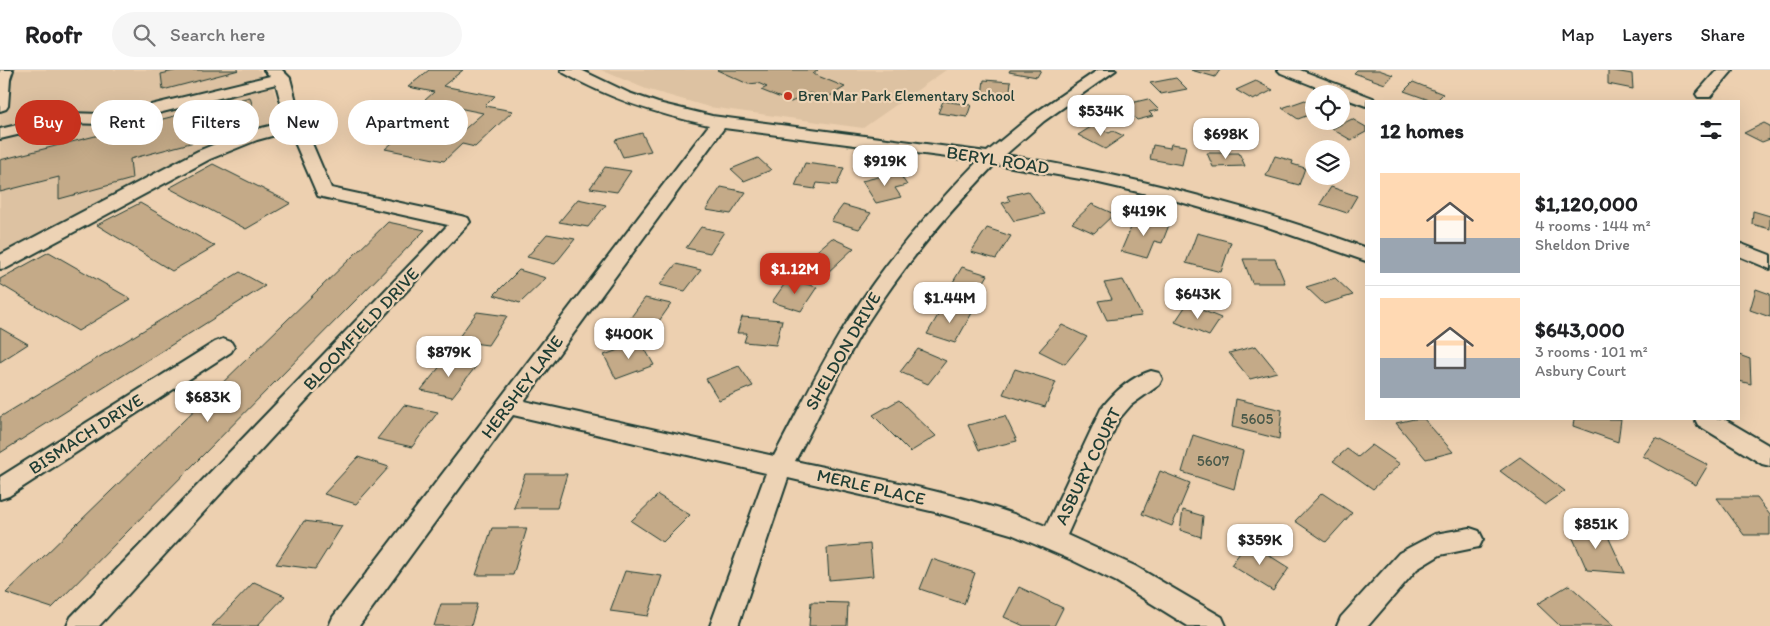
<!DOCTYPE html>
<meta charset="utf-8">
<style>
:root{--surface:#fff;--page:#f6f6f6;--text:#202124;--muted:#757577;--line:#e0e0e0;--accent:#c8321e}
body{margin:0;font-family:Itim,sans-serif;background:var(--page);color:var(--text);height:100vh;display:flex;flex-direction:column;font-size:19px;white-space:nowrap}
*{box-sizing:border-box;margin:0}
p{font-size:16px;color:var(--muted)}
.icon{flex:none;width:28px;height:28px;fill:none;stroke:currentColor;stroke-width:2;stroke-linecap:round;stroke-linejoin:round}
.map{position:relative;flex:1;overflow:hidden}
.side{position:absolute;left:1365px;top:30px;width:375px;height:320px;display:flex;flex-direction:column;background:var(--surface);border-radius:0px;box-shadow:0 5px 20px #0002}
.side>*{flex:none}
.top-card{position:absolute;left:15px;top:30px;width:475px;height:45px;display:flex;gap:10px}
.controls{position:absolute;left:1305px;top:15px;display:grid;gap:10px}
.controls a{display:grid;place-items:center;width:45px;height:45px;border-radius:50%;background:var(--surface);box-shadow:0 5px 20px #0002;font-size:25px}
.price{position:absolute;translate:-50% -42px;padding:0 11px;border-radius:10px;background:#fff;color:#222;font-size:16px;line-height:32px;filter:drop-shadow(0 1px 2px #0008)}
.price::after{content:'';position:absolute;left:50%;top:30px;width:15px;height:11px;margin-left:-8px;background:inherit;clip-path:polygon(0 0,100% 0,50% 100%)}
.price.on{background:var(--accent);color:#fff}
ul{padding:0;list-style:none}
li{display:flex;align-items:center;gap:15px;height:125px;padding:0 15px}
li+li{border-top:1px solid var(--line)}
li span{display:grid;place-items:center;flex:none;width:140px;height:100px;border-radius:0px;color:#555}
li>.icon{margin-inline-start:auto}
span .icon{width:60px;height:60px;fill:#fffc;stroke-width:1}
li b{font-size:21px}
h2{display:flex;justify-content:space-between;align-items:center;height:60px;padding:0 15px;font-size:21px}
.chip{padding:0 18px;border-radius:22px;background:var(--surface);box-shadow:0 5px 20px #0002;font-size:18px;line-height:45px}
.chip.on{background:var(--accent);color:#fff}
header{display:flex;align-items:center;gap:30px;box-sizing:border-box;height:70px;padding:0 25px;background:var(--surface);border-bottom:1px solid var(--line)}
header strong{font-size:24px}
nav{display:flex;gap:28px;margin-inline-start:auto;font-size:18px}
.search{width:350px;height:45px;background:var(--page);display:flex;align-items:center;gap:12px;box-sizing:border-box;padding:0 18px;border-radius:28px;color:var(--muted);font-size:19px}
.map>svg:first-child{display:block}
.built{fill:#ddc2a2}
.building{fill:#c4aa88;stroke:#1f3d34}
.lines{fill:none;stroke-linecap:round;stroke-linejoin:round}
.street-casing{stroke:#1f3d34;stroke-width:4}
.street{fill:#edd3b5;fill-rule:evenodd}
.poi-dot{fill:#c8321e;stroke:#edd3b5;stroke-width:2}
.labels{text-anchor:middle;stroke-width:4.5;stroke-linejoin:round;paint-order:stroke}
.far-poi-label{font-size:15px;fill:#1f3d34;stroke:#edd3b5;text-anchor:start}
.number-label{font-size:15px;fill:#485849}
.street-label{font-size:18px;fill:#1f3d34;stroke:#edd3b5}
</style>
<header>
<strong>Roofr</strong>
<div class="search"><svg class="icon" aria-label="search" viewBox="0 0 24 24"><circle cx="10" cy="10" r="6"/><path d="M15 15l6 6"/></svg>Search here</div>
<nav><a>Map</a><a>Layers</a><a>Share</a></nav>
</header>
<div class="map">
<svg width="1770" height="556" viewBox="0 0 1770 556">
<rect width="100%" height="100%" fill="#edd0b0"/>
<filter id="ink" filterUnits="userSpaceOnUse"><feTurbulence type="fractalNoise" baseFrequency=".02" numOctaves="2"/><feDisplacementMap in="SourceGraphic" scale="10" xChannelSelector="R" yChannelSelector="G"/><feConvolveMatrix kernelMatrix="1 2 1 2 8 2 1 2 1" color-interpolation-filters="sRGB"/></filter>
<g filter="url(#ink)">
<path class="built" d="M0,0H260L264,16L272,14L280,42L271,56L0,188Z
M601,0H946L863,58L709,37L646,19Z"/>
<path class="building" d="M178,0H239L163,20L161,4Z
M429,0H463L443,16L495,26L485,36L513,41L475,77L462,74L444,91L385,79L405,62L451,71L483,43L424,31L434,22L408,17Z
M717,0H818L813,4L845,17L825,29L810,23L791,32L761,20L767,17L758,13L748,14Z
M1010,0H1041L1037,7L1009,2Z
M1191,0H1220L1215,7Z
M1357,0H1379L1393,5L1385,14L1354,3Z
M1608,0L1632,4L1633,19L1608,14Z
M1176,8L1187,19L1161,24L1150,13Z
M984,10L1011,12L1009,27L982,25Z
M1256,11L1273,20L1253,30L1236,20Z
M1413,12L1443,24L1436,31H1432L1404,21Z
M250,27L258,55L130,89L132,109L59,129V107L0,122V90Z
M1148,29L1159,40L1149,42L1153,46L1137,50L1122,35Z
M1305,30L1314,36V43L1298,49L1282,38Z
M943,31L971,35L967,47L938,43Z
M1352,49L1366,57V62L1351,70L1332,59Z
M1764,53L1770,56V69L1762,72L1744,63Z
M1094,55L1109,63L1113,61L1124,66L1105,79L1078,65Z
M642,63L651,81L623,87L615,70Z
M1171,74L1186,76L1182,95L1150,89L1153,75L1170,78Z
M1207,83H1239L1245,96L1213,97Z
M1275,86L1293,91L1292,94L1305,98L1299,115L1266,106Z
M758,88L771,100L744,111L731,99Z
M805,93L844,98L837,115L817,113L815,119L795,116Z
M213,94L291,133L246,159L169,118Z
M605,97L631,101L617,122L590,118Z
M898,102L907,115L895,118L901,127L876,133L862,111Z
M721,117L746,122L731,144L706,140Z
M1331,117L1357,126L1347,143L1320,134Z
M1028,121L1045,144L1014,151L1002,133L1010,131L1007,126Z
M578,129L606,135L588,157L559,152Z
M140,133L215,176L172,201L97,155Z
M1092,134L1114,144L1094,163L1072,153Z
M843,135L871,143L859,159L831,151Z
M1753,141L1770,146V159L1752,154Z
M1136,146L1169,155L1162,173L1154,171L1147,188L1121,181Z
M388,152L425,160L52,538L6,523Z
M701,157L724,162L710,183L686,178Z
M987,158L1011,166L996,189L971,182Z
M1197,163L1231,172L1221,202L1186,193Z
M547,164L575,169L555,194L527,187Z
M832,168L854,178L827,203L804,192Z
M49,182L131,229L78,261L0,214V209Z
M1243,189H1275L1285,213H1252Z
M676,194L701,200L685,221L660,215Z
M962,197L988,205L973,230L947,222Z
M519,200L546,208L520,233L494,225Z
M240,202L265,216L0,383V347Z
M1335,208L1353,225L1324,234L1306,217Z
M788,209L817,217L801,241L772,232Z
M1123,210L1142,246L1107,250L1098,231L1112,229L1104,213Z
M1756,219L1770,224V247L1750,240Z
M645,228L671,234L650,264L623,258Z
M1187,234L1221,248L1209,266L1175,252Z
M944,235L972,243L955,273L927,264Z
M477,242L507,246L488,275L456,271Z
M742,247L782,250L776,275L744,272L747,263H737Z
M1062,255L1087,267L1065,294L1039,281Z
M0,258L28,274L0,292Z
M641,272L654,295L616,309L604,285Z
M1256,276L1277,302L1250,309L1229,283Z
M918,279L946,291L928,314L900,302Z
M1739,285L1750,289L1751,314L1739,311Z
M446,289L477,295L452,327L421,320Z
M739,296L753,316L719,330L706,309Z
M1015,299L1056,312L1045,337L1003,324Z
M1236,329L1282,340L1279,369L1232,357Z
M899,330L936,366L910,382L873,345Z
M404,335L438,342L412,377L377,369Z
M1005,346L1017,371L979,380L968,355Z
M1414,349H1424L1453,382L1426,389L1396,353Z
M1574,349H1621L1618,372L1573,356Z
M1193,365L1243,381L1234,419L1182,402Z
M1656,368L1708,395L1696,415L1643,386Z
M1372,375L1400,394L1373,419L1333,391L1347,379L1358,387Z
M358,387L389,397L356,434L324,424Z
M1520,387L1565,421L1545,435L1500,401Z
M1160,401L1190,413L1172,456L1142,444Z
M525,404H567L557,438H514Z
M1322,423L1352,443L1326,472L1295,451Z
M658,425L690,445L663,472L631,451Z
M1717,428H1757L1770,445V465H1744Z
M1183,440L1203,446L1201,467L1180,460Z
M304,451L342,456L315,499L276,494Z
M1568,457L1605,460L1625,503L1587,500Z
M492,458H527L513,505H476Z
M1248,472L1289,498L1273,521L1231,495Z
M870,474L873,506L829,510L827,478Z
M932,489L975,503L964,534L920,519Z
M625,501L662,506L648,546L610,541Z
M254,512L285,526L257,556H212Z
M1569,515L1615,556H1560L1537,534Z
M1019,517L1063,538L1054,556H1024L1004,547Z
M811,532L848,533L847,556H809Z
M441,534H477L471,556H434Z"/>
<g class="lines">
<g class="street-casing">
<path id="street" d="M0,0H13L10,9L8,36L6,39L0,41Z
M264,0H282L290,8L299,43L331,118L461,146L468,148L470,152L99,556H67L71,547L448,155L318,126L290,61L257,70L210,89L7,198L0,199V185L198,81L245,62L286,52L276,14L126,51L101,54L68,53L0,69V59L68,43L101,44L126,41L270,6Z
M561,0H581L629,23L658,33L712,46L987,82L1032,45L1098,0H1116L1044,51L1005,85C1128,105 1249,135 1366,178V191L1268,157L1177,131L1086,110L995,94C948,143 904,195 867,253C841,297 819,346 795,391C879,409 967,424 1046,456L1101,339C1114,322 1131,307 1151,301L1159,303L1162,309L1159,315L1131,335L1119,349L1067,465L1135,496L1222,547L1226,556H1188L1117,512L1074,491L1011,464L935,442L788,408L738,556H710L766,403L513,345L359,556H329L333,547L709,55C657,44 610,29 564,3ZM724,58L978,91C931,139 887,190 851,246C822,290 799,340 774,386L524,331Z
M1278,0H1300L1373,28L1375,31H1366V36L1341,27V24H1334L1281,3Z
M1717,0H1733L1710,27H1698L1696,24Z
M1739,173L1770,185V199L1739,186Z
M223,269L231,272L234,277L231,282L9,426L0,429V407L215,272Z
M1695,349H1724L1770,376V396L1762,394L1698,355Z
M1470,458L1479,461L1483,469L1479,477L1440,485L1417,499L1368,556H1337L1341,547L1399,483L1435,464Z"/>
</g>
<use href="#street" class="street"/>
</g>
</g>
<circle class="poi-dot" cx="788" cy="26" r="5"/>
<g class="labels">
<g class="far-poi-label">
<text x="798" y="31">Bren Mar Park Elementary School</text>
</g>
<g class="number-label">
<text x="1257" y="354">5605</text>
<text x="1213" y="396">5607</text>
</g>
<g class="street-label">
<text transform="translate(998 90) rotate(9)" y="6">BERYL ROAD</text>
<text transform="translate(361 259) rotate(-47)" y="6">BLOOMFIELD DRIVE</text>
<text transform="translate(843 281) rotate(-60)" y="6">SHELDON DRIVE</text>
<text transform="translate(522 317) rotate(-53)" y="6">HERSHEY LANE</text>
<text transform="translate(86 364) rotate(-33)" y="6">BISMACH DRIVE</text>
<text transform="translate(1088 396) rotate(-64)" y="6">ASBURY COURT</text>
<text transform="translate(871 417) rotate(13)" y="6">MERLE PLACE</text>
</g>
</g>
</svg>
<div class="controls">
<a><svg class="icon" aria-label="locate" viewBox="0 0 24 24"><circle cx="12" cy="12" r="6"/><path d="M12 2v4M12 18v4M2 12h4M18 12h4"/></svg></a>
<a><svg class="icon" aria-label="layers" viewBox="0 0 24 24"><path d="M12 4l9 5-9 5-9-5zM3 14l9 5 9-5"/></svg></a>
</div>
<b class="price" style="left:1101px;top:67px">$534K</b>
<b class="price" style="left:1226px;top:90px">$698K</b>
<b class="price" style="left:885px;top:117px">$919K</b>
<b class="price" style="left:1144px;top:167px">$419K</b>
<b class="price on" style="left:795px;top:225px">$1.12M</b>
<b class="price" style="left:1198px;top:250px">$643K</b>
<b class="price" style="left:950px;top:254px">$1.44M</b>
<b class="price" style="left:629px;top:290px">$400K</b>
<b class="price" style="left:449px;top:308px">$879K</b>
<b class="price" style="left:208px;top:353px">$683K</b>
<b class="price" style="left:1596px;top:480px">$851K</b>
<b class="price" style="left:1260px;top:496px">$359K</b>
<div class="top-card">
<a class="chip on">Buy</a>
<a class="chip">Rent</a>
<a class="chip">Filters</a>
<a class="chip">New</a>
<a class="chip">Apartment</a>
</div>
<section class="side">
<h2>12 homes<svg class="icon" aria-label="filters" viewBox="0 0 24 24"><path d="M4 7h16M4 17h16"/><circle cx="9" cy="7" r="2"/><circle cx="15" cy="17" r="2"/></svg></h2>
<ul>
<li><span style="background:linear-gradient(#ffd9b3 65%,#9aa5b1 0)"><svg class="icon" aria-label="home" viewBox="0 0 24 24"><path d="M3 11l9-7 9 7M6 9v11h12V9"/></svg></span><div><b>$1,120,000</b><p>4 rooms · 144 m²</p><p>Sheldon Drive</p></div></li>
<li><span style="background:linear-gradient(#ffd9b3 60%,#9aa5b1 0)"><svg class="icon" aria-label="home" viewBox="0 0 24 24"><path d="M3 11l9-7 9 7M6 9v11h12V9"/></svg></span><div><b>$643,000</b><p>3 rooms · 101 m²</p><p>Asbury Court</p></div></li>
</ul>
</section>
</div>
